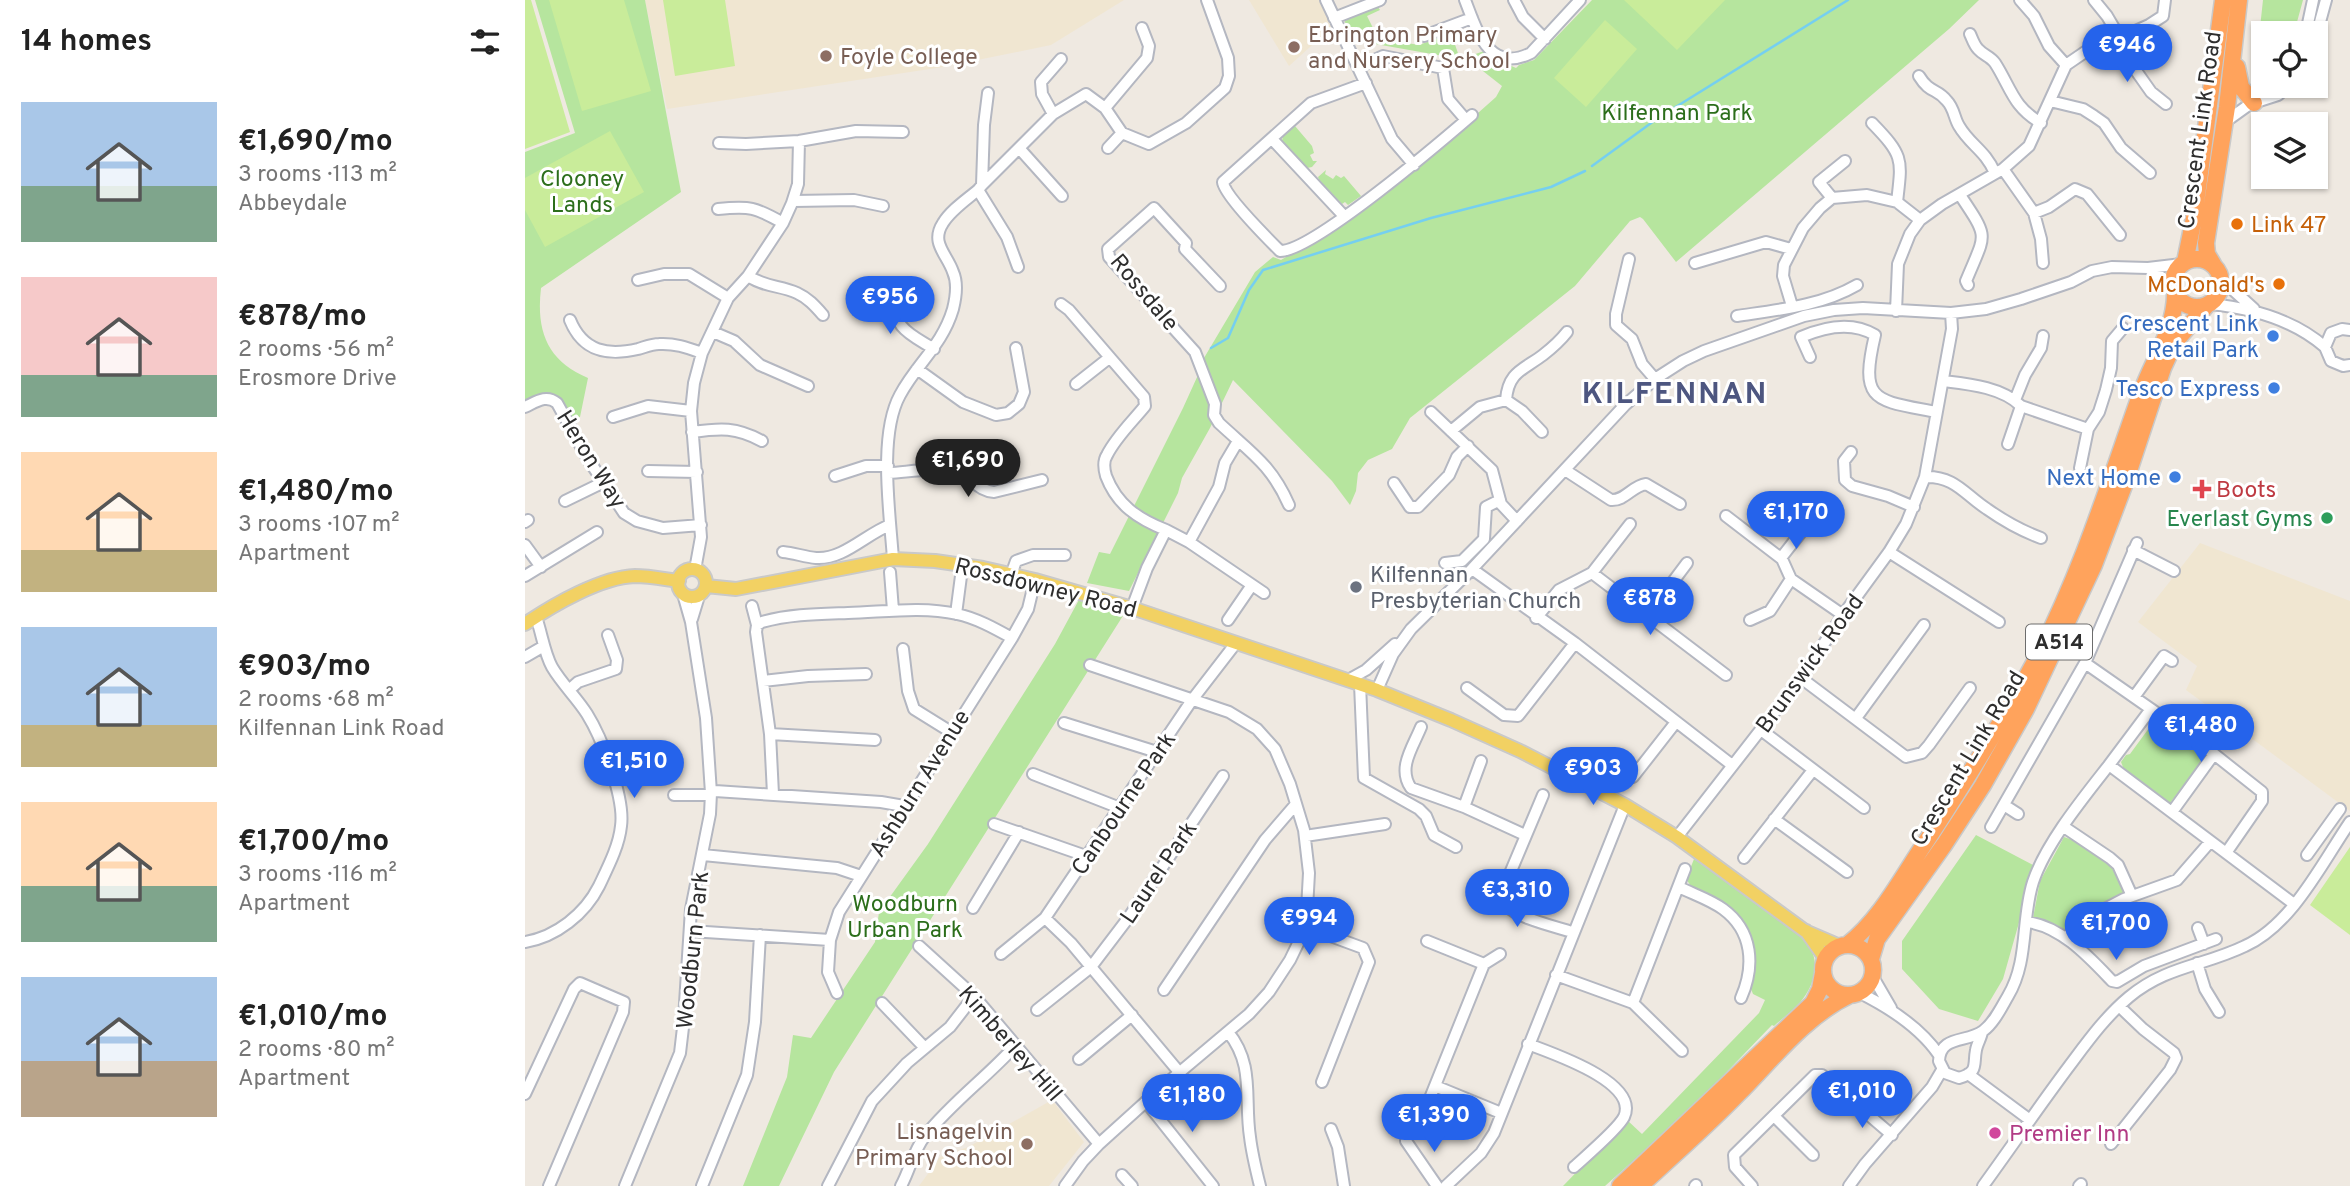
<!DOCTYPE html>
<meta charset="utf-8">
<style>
:root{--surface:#fff;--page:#f6f6f6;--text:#222;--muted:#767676;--accent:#2563eb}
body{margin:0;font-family:Overpass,sans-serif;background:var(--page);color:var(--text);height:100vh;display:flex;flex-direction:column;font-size:26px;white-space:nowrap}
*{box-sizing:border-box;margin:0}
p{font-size:23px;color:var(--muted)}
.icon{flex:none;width:38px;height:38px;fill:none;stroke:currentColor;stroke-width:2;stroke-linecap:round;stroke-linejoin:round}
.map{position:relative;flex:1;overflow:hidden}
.sheet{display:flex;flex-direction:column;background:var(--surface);width:525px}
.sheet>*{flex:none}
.fabs{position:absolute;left:1726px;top:21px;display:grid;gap:14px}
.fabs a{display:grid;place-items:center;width:77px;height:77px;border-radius:0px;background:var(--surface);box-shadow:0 2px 5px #0004;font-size:35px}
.price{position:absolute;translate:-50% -60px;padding:0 16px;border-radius:24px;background:var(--accent);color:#fff;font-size:23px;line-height:46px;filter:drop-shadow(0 2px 4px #0008)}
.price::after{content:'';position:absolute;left:50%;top:42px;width:21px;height:16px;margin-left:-10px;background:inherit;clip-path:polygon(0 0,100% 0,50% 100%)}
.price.current{background:#222;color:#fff}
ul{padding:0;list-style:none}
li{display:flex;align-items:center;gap:21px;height:175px;padding:0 21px}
li span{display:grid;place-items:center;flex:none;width:196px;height:140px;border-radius:0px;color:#555}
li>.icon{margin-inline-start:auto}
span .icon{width:84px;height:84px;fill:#fffc;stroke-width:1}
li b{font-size:30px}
h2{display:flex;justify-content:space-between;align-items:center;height:84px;padding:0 21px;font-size:30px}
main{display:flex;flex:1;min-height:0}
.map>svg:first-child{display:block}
.education{fill:#f0e6d1}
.green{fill:#b6e59e}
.pitch{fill:#c9ec9a}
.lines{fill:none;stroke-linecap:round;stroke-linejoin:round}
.stream{stroke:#75cff0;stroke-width:2.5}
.minor-casing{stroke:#b4b7c1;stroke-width:14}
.major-casing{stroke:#c9c9c9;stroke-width:16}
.highway-casing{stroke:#c9c9c9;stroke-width:19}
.minor{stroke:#fff;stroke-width:10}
.major{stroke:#f2d163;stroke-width:12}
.highway{stroke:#ffa35c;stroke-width:16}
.education-dot{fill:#8d6e63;stroke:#fff;stroke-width:2.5}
.food-dot{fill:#e8710a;stroke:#fff;stroke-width:2.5}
.shop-dot{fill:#3f7fe0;stroke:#fff;stroke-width:2.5}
.health-dot{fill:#e0444e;stroke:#fff;stroke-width:2.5}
.leisure-dot{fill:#2e9e5b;stroke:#fff;stroke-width:2.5}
.worship-dot{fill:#6b7280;stroke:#fff;stroke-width:2.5}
.hotel-dot{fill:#d1479c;stroke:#fff;stroke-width:2.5}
.labels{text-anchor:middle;stroke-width:6;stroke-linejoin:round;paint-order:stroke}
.shield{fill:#fff;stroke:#6d6d6d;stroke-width:2}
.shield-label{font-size:21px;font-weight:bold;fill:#2e2e2e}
.education-label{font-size:23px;fill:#785e54;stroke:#fff;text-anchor:start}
.park-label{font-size:23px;fill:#2c6e1b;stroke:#fff}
.street-label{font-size:23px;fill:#2e2e2e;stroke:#fff}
.food-label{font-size:23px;fill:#c56008;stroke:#fff;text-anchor:start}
.shop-label{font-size:23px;fill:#366cbe;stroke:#fff;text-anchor:end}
.health-label{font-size:23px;fill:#be3a42;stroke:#fff;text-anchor:start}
.leisure-label{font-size:23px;fill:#27864d;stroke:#fff;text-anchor:end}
.worship-label{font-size:23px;fill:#5b616d;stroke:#fff;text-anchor:start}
.hotel-label{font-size:23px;fill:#b23c85;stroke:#fff;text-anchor:start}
.district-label{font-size:30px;font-weight:bold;letter-spacing:2px;fill:#4d5680;stroke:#fff}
</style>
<main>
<section class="sheet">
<h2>14 homes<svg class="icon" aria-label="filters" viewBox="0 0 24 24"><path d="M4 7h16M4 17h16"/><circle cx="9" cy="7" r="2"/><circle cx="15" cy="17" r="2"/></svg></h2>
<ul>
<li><span style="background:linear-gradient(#a9c7e8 60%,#7fa58c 0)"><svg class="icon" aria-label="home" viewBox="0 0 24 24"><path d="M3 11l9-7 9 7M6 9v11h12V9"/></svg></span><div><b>€1,690/mo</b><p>3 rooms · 113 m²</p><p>Abbeydale</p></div></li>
<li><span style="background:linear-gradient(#f6c9c9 70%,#7fa58c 0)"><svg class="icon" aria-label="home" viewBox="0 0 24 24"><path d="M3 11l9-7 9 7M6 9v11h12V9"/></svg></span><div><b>€878/mo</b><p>2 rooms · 56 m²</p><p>Erosmore Drive</p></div></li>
<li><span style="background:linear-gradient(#ffd9b3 70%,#c2b280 0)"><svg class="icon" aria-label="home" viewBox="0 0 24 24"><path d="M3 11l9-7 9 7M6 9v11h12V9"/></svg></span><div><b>€1,480/mo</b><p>3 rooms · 107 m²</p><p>Apartment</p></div></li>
<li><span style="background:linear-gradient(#a9c7e8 70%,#c2b280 0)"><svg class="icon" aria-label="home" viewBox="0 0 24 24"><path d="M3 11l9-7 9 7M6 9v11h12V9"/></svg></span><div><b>€903/mo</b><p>2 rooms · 68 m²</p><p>Kilfennan Link Road</p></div></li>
<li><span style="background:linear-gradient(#ffd9b3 60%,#7fa58c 0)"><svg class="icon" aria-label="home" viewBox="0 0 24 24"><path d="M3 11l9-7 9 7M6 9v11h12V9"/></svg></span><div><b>€1,700/mo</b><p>3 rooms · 116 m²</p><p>Apartment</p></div></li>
<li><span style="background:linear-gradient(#a9c7e8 60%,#b9a48a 0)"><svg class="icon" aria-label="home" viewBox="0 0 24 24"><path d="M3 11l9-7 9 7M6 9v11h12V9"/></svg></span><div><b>€1,010/mo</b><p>2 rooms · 80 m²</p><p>Apartment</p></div></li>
</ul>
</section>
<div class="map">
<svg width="1825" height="1186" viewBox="0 0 1825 1186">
<rect width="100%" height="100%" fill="#efe9e1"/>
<path class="education" d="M120,0H599L526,45L418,67L142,109Z
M724,0H795L806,28L764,66Z
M1675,543L1825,601V811L1661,690L1672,666L1613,622Z
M527,1100L559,1142L524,1186H394L415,1157L443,1147Z"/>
<path class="green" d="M10,0H120L156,192L16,288C11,331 22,361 63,378L55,417L47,418L37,399L28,394L0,403V152L50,133Z
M1067,0H1454L1424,29L1151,262L1118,219L1115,217L1105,221L1050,286L885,418L867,449L843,460L833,473L831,491L825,505L807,481L708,380L685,428L657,478L653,493L604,591L562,583L574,552L585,554L658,408L673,375L676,363L730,272L748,257L756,260L781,245L889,170L971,97L977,86L949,64L937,62L945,56L959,51L962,55L991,68L994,65L1009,60Z
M1738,0H1778L1769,33H1738V86H1752L1736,95L1728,92Z
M853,7L855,10L842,16L853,38L894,45L926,33L935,59L828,40L819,20Z
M770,126L787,146L789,153L785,155L788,161H792L787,167L782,168L757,141L758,136Z
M801,170L800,174L808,179L811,175L816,178L819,176L836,196L823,205L820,202L817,204L794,180L793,177Z
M556,596L601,611L309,1072L254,1186H218L262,1077L268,1035L286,1038L350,942L354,912L403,844L530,644Z
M1628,719H1631L1680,752V758L1645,803L1605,773L1600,772L1596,762L1601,755L1605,754L1627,724Z
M1451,835L1510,866L1478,979L1453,1021L1414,1009L1377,969V941Z
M1539,837L1554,842L1590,870L1601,893L1541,931L1532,925L1508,918L1515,881Z
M1169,859C1195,877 1278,927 1288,954C1292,965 1289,981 1283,991C1275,1006 1261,1015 1249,1026L1247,1025L1163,1112L1080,1186H1038L1102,1120L1117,1134L1234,1013L1240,1000L1228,994L1226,989L1220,928L1168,889L1161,879Z"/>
<path class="pitch" d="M0,0H6L45,132L0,149Z
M24,0H99L126,91L57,111Z
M138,0H200L210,66L150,76Z
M1099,0H1200L1152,50Z
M1080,20L1112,49L1061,107L1029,78Z
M85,131L119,192L20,247L0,210V178Z
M1825,847V935L1785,905Z"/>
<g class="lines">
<path class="stream" d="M1067,166L1133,118L1323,0
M686,348L703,338L724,290L738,270L906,218L1026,187L1060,171"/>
<g class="minor-casing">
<path id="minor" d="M801,0L867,139L889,165
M940,0C952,31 964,74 1006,53L1055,0
M989,0L998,17L1020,39
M1495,0L1509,16L1524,46L1541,65
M1569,0L1582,16L1595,38
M809,18L855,0
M1781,33L1788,0
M1792,33L1801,0
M1445,34C1447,38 1449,45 1453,49C1458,55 1465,56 1470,63C1486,88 1488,107 1516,123
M899,36L947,18
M1590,41L1626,92L1641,104
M834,67L858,56L918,68L923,99L941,120
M1394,76C1405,94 1412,88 1422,101C1429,108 1429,118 1434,126C1445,145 1460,150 1470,173
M841,83L786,103L698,182C699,195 743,239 755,251C787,252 918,140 947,115
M1525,101L1558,109L1569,116L1579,123L1596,148L1625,173
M580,108L622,58L624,46L617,28
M528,114L517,94L516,82L536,59
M1700,122L1725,104L1753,95L1763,86
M1347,123C1379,156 1377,159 1372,202
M747,139L819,216
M194,143L221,144L274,141L331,131L378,132
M494,148L537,196
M583,148L597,133
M1478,169L1509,213L1524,207L1550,189L1562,194L1595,235
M457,185L459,125L463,93
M453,190L482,237L493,267
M1435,195C1465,240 1461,232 1441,281L1443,285
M1307,198L1294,182L1320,161
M267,203L269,201L329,200L358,206
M193,209C225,206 230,207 258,223
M1509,213L1516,239L1518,263
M1104,259L1091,314V325L1107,339L1117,364L1130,379
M1170,263L1241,242L1266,249
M1623,268L1648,285
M223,276C242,288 255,285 272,293C283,298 290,306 298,315
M1696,279L1729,309
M113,280L139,274H164L203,298
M695,286L660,249L661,243L629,208L583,249L584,257L670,352L690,404L689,415L694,423C725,452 746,464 764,505
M372,297C365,328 387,335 409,349
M536,304L544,310L619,397L620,406C607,422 591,437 582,455C578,461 579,469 581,476C592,505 613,519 641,530L622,568L607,608
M1685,304C1726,308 1768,319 1800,347
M1267,306L1258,276L1259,265L1278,228L1295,208L1307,198L1342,195L1372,202L1395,220
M1371,311L1373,264L1385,234L1395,220L1417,204L1478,169L1504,146L1541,65L1560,52L1575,51L1595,38L1624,25L1638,16L1640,0
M1212,316C1252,310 1296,306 1332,285
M45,320C58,352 83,356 113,349C120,347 127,344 134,344C150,343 163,348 177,353
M1825,330L1817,329L1806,333L1800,347L1806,361L1818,366L1825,365
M188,332L209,341L235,365L283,386
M1285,357L1276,337C1299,327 1327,321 1350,335C1334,403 1350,400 1411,412
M392,369L438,402L471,415L483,413L494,404L499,392L491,348
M1418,381C1443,384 1477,387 1496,406L1563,429
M551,384L584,358
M981,400C983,372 998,370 1018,355C1027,348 1035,341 1042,332
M1490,400L1500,375L1516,348L1518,336
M0,407C11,402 21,394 32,403L63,459L99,513L112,521L138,528L176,525
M906,412L967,470L976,504L992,521
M88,417L123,406L166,411
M926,431L955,407L981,400L997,411L1017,432
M167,432C196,428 211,427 237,441
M1483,444L1496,406
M1326,452L1319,461L1320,480L1327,486L1363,496L1389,507
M1555,468L1563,429L1574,412L1581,390L1586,368L1587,341L1598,328
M1040,470L1086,500C1100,501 1107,486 1121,484L1155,504
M123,471L172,472
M364,473C384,472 410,467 430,472C445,476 453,491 469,492L517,480
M310,476L341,466H363
M1400,477C1430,476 1439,494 1462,509C1479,521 1497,531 1516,538
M869,483L885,507H893L924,475L932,457L943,446
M40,501L79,482
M1201,516L1257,559L1266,579L1318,615
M0,522L3,520
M641,530L664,542L739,593
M664,542L694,487L700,463L713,441
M0,545L16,567
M1608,550L1649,571
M258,552C269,553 280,557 291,558C318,560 341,534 365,525
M1364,552L1474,622
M1256,558L1277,531L1278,524L1270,514
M368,559C365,514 353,435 375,395C392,363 417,346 428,309C431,297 433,283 428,272C422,254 405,243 418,223C426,210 441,200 453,190L457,185L528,114L561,94L580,108L597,133L624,144L661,123L700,88L704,76L703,58L682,0
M920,563L937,561L959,539L961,507L975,500
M947,569L1050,643L1207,765
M170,570L176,537L166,411L169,383L177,353L203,298L223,276L258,223L267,203L273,184L274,141
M365,572L368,610
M1067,573L1201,675
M486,575L491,561L508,555H540
M0,576L72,532
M227,606L232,625
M431,614L436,576
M1123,615L1162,563
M1011,618L1034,590L1067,573L1105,524
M167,619L174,596
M703,620L727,585
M1225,620L1245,611L1266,579
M378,649L383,691L389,709L426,732
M0,657L19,646
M1560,663L1626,709
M1276,678L1381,757L1397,753L1404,745L1445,688
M823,680L841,670L870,644
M238,681L283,676L341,674
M835,684L839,778L894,809L901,816L909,835L931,847
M942,688L979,715L993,716L1050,643
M44,690L53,682L91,669L92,660L83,635
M852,690L868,654L886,629L947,569L1100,405L1130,379L1158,361L1179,351L1279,316L1309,310L1338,308L1426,313L1461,309L1496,299L1546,282L1567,271L1587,267L1623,268L1657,264
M1609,697L1639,656L1647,661
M1331,718L1399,625
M539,723L632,752
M896,727C888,747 872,768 886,788L939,807L1000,835
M1236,730L1339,808
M245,734L350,740
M1060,754L1096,780L1108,777L1151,722
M1584,765L1626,709L1689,754L1737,792V801L1701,853
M508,774L595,808
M248,794L245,734L231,632L232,625L237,622C266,614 294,614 323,613C359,612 397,606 432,614C451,618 469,628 487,638
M149,795H182L190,791L356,802L379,806
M1018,795L978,890C978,896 978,902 982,906C992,918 1032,927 1047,932
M1479,805L1493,814
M939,807L956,761
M1647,812L1689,754
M1249,819L1322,872
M469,824L561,856
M1466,827L1560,663L1612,543
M1539,827L1585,858L1593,865L1607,896
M780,836L860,824
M1152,837L1276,678L1318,615L1364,552L1381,524L1400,477L1427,329L1426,313
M178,855L312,868L336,876
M1782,855L1815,809
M1219,858L1288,770
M1154,887C1168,894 1186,900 1198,909C1228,931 1230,966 1216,998
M448,908L494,832
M520,918L546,943L654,1072
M1502,922C1536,926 1564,957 1587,981L1592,982L1619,966L1691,939
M781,927L838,948L844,962L797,1082
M1673,928L1679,944
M165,931L305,940
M1541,938L1549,929L1572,913L1599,899L1652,880L1685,842
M0,942C31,937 60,914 74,886C83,867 94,846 96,826C100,798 77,738 62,714C52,698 37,684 27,667C19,652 17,634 11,617
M394,946L449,996L574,1144
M476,954L520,918L667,700L711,643
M1672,963L1680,989L1694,1012
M959,964L975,954
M1031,975L1108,1003L1157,1051
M1348,977L1366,1008
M639,990L740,840L771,804
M312,993L303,972L305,940L314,912L487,638L503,609L510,580
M1335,993C1365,1008 1395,1027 1414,1055
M357,1003L400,1048
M1108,1003L1160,869
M512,1010L566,967L604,917L698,776
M703,1032C730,1065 719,1098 725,1137C727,1154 731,1170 735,1186
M1457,1032C1456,1038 1452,1044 1451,1050C1448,1065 1454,1072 1434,1078L1420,1073L1414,1061C1415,1035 1442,1043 1458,1031C1469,1023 1476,1008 1483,996C1504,961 1496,919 1508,882C1521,843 1559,797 1584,765L1769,904
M1003,1044C1026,1053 1115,1082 1099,1117C1093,1129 1061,1156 1049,1167
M554,1059L607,1015
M1443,1074L1505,1120
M910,1086L976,1113
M0,1094L49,989L55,983L99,1002L98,1012L24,1186
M621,1102L688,1186
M899,1113L959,964L902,941
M1249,1116L1288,1155
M806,1129L813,1147L819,1186
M881,1141L912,1186
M1586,1144L1645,1070L1651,1058L1649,1053L1618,1029L1594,1006
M597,1175L607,1186
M100,1186L155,1053L159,1019L166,909L185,814L186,793L181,718L166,622L158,594
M177,1186L222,1075L230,1022L235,935
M303,1186L347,1101L382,1063L425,1027L449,996
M376,1186C385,1170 388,1151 400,1136C426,1103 462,1077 490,1046
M540,1186L558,1161L574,1144L636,1088L724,1014L744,992L765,960L781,927L784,873L779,830L765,784L750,749L732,729L704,712L565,665
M921,1186L956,1153L969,1133L1100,805
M1170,1186L1171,1185
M1227,1186L1210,1167L1209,1155L1290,1075H1297L1367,1135
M1324,1186L1340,1164L1407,1087L1417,1070
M1458,1186C1487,1146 1515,1105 1545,1065C1563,1041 1581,1016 1604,997C1641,966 1679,966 1720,946C1767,925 1797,863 1825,822
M1554,1186L1556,1184"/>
</g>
<g class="major-casing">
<path id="major" d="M153 583a14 14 0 1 1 28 0a14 14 0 1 1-28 0Z
M181,586L211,589L368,559L410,561L458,568L510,580L607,608L852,690L926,720L995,751L1100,805L1152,837L1280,931L1315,946
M0,624C28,605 76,577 110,576C124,576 139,579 154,581
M1281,931L1300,958"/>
</g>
<g class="highway-casing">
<path id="highway" d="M1712,67L1716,87L1729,103
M1648 283a24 24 0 1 1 48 0a24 24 0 1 1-48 0Z
M1660,262L1669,218L1698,0
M1688,264L1682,254L1681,243L1702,107L1714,0
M1298 970a25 25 0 1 1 50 0a25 25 0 1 1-50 0Z
M1322,945C1356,919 1378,875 1402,840C1441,780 1480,718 1514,654C1557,571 1585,480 1616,393C1628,360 1650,329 1650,294
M1346,959L1352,939L1419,845L1458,785L1501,709L1569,565L1600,483L1638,368L1650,342L1682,305
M1095,1186L1288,1003L1295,989L1298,973
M1115,1186C1148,1156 1182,1126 1213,1094C1247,1060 1280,1016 1325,995"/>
</g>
<use href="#minor" class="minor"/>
<use href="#major" class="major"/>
<use href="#highway" class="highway"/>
</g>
<g class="education-dot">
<circle cx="769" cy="47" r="7"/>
<circle cx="301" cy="56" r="7"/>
<circle cx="502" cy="1144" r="7"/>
</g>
<g class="food-dot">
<circle cx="1712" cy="224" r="7"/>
<circle cx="1754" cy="284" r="7"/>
</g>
<g class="shop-dot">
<circle cx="1748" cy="336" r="7"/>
<circle cx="1749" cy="388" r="7"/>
<circle cx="1650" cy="477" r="7"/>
</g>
<path class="health-dot" d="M1673.5 478.5h7v7h7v7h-7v7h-7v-7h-7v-7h7z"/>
<circle class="leisure-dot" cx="1802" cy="518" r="7"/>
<circle class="worship-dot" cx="831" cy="587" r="7"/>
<circle class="hotel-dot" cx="1470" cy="1133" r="7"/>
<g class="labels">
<rect class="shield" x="1501" y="624.5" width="66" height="35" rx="5"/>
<g class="shield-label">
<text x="1534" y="649">A514</text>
</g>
<g class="education-label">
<text x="783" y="42">Ebrington Primary<tspan x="783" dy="26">and Nursery School</tspan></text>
<text x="315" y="64">Foyle College</text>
<text x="488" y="1139" text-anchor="end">Lisnagelvin<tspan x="488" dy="26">Primary School</tspan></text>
</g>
<g class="park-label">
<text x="1152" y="120">Kilfennan Park</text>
<text x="57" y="186">Clooney<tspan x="57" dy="26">Lands</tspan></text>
<text x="380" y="911">Woodburn<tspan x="380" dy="26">Urban Park</tspan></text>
</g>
<g class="street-label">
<text transform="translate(1674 130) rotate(-82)" y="8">Crescent Link Road</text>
<text transform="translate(620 292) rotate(50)" y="8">Rossdale</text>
<text transform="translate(67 459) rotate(58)" y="8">Heron Way</text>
<text transform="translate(521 587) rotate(14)" y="8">Rossdowney Road</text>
<text transform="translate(1284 663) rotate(-54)" y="8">Brunswick Road</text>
<text transform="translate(1442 758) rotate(-59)" y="8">Crescent Link Road</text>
<text transform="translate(394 783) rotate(-58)" y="8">Ashburn Avenue</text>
<text transform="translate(598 803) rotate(-56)" y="8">Canbourne Park</text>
<text transform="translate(633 872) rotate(-56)" y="8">Laurel Park</text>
<text transform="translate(167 950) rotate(-84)" y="8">Woodburn Park</text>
<text transform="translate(486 1043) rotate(49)" y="8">Kimberley Hill</text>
</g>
<g class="food-label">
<text x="1726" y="232">Link 47</text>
<text x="1740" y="292" text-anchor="end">McDonald's</text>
</g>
<g class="shop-label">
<text x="1734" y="331">Crescent Link<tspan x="1734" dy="26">Retail Park</tspan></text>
<text x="1735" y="396">Tesco Express</text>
<text x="1636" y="485">Next Home</text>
</g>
<g class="health-label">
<text x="1691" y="497">Boots</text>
</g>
<g class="leisure-label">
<text x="1788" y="526">Everlast Gyms</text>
</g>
<g class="worship-label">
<text x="845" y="582">Kilfennan<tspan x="845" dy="26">Presbyterian Church</tspan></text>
</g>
<g class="hotel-label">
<text x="1484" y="1141">Premier Inn</text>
</g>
<g class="district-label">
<text x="1150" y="403">KILFENNAN</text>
</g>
</g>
</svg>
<div class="fabs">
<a><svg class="icon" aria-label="locate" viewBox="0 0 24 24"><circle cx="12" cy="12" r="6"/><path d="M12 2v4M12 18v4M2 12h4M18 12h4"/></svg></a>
<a><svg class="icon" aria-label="layers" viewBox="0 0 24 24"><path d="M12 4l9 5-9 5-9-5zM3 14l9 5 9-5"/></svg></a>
</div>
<b class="price" style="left:1602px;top:84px">€946</b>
<b class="price" style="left:365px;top:336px">€956</b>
<b class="price current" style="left:443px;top:499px">€1,690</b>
<b class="price" style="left:1271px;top:551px">€1,170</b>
<b class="price" style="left:1125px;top:637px">€878</b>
<b class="price" style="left:1676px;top:764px">€1,480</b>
<b class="price" style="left:109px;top:800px">€1,510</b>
<b class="price" style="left:1068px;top:807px">€903</b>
<b class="price" style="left:992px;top:929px">€3,310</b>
<b class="price" style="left:784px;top:957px">€994</b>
<b class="price" style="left:1591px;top:962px">€1,700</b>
<b class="price" style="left:1337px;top:1130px">€1,010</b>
<b class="price" style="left:667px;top:1134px">€1,180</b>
<b class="price" style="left:909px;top:1154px">€1,390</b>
</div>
</main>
